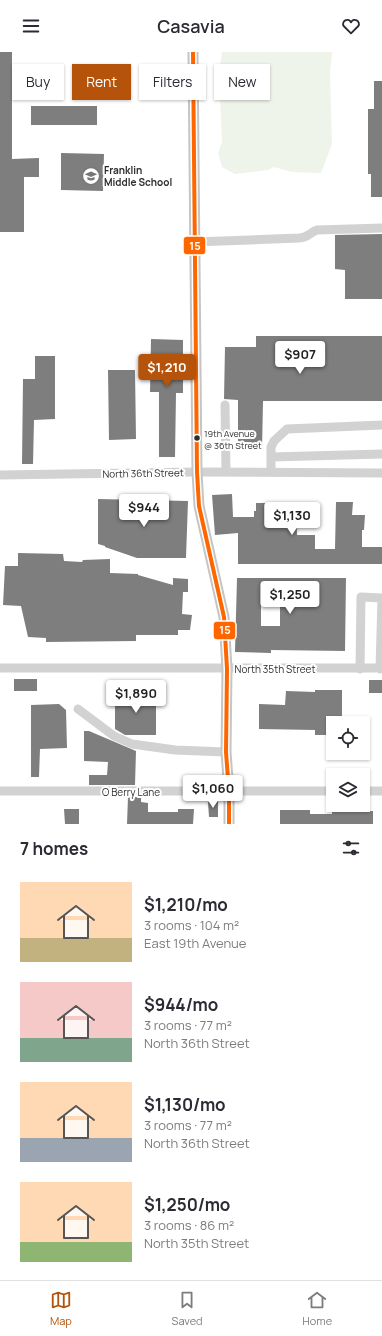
<!DOCTYPE html>
<meta charset="utf-8">
<style>
:root{--surface:#fff;--page:#f2f2f3;--text:#2b2b33;--muted:#7c7c81;--line:#e1e1e2;--accent:#b45309}
body{margin:0;font-family:Manrope,sans-serif;background:var(--page);color:var(--text);height:100vh;display:flex;flex-direction:column;font-size:15px;white-space:nowrap}
*{box-sizing:border-box;margin:0}
p{font-size:13px;color:var(--muted)}
.icon{flex:none;width:22px;height:22px;fill:none;stroke:currentColor;stroke-width:2;stroke-linecap:round;stroke-linejoin:round}
.map{position:relative;height:772px;overflow:hidden}
.side{display:flex;flex-direction:column;background:var(--surface);flex:1}
.side>*{flex:none}
.top-card{position:absolute;left:12px;top:12px;width:358px;height:36px;display:flex;gap:8px}
.fabs{position:absolute;left:326px;top:664px;display:grid;gap:8px}
.fabs a{display:grid;place-items:center;width:44px;height:44px;border-radius:0px;background:var(--surface);box-shadow:0 1px 3px #0004;font-size:20px}
.price{position:absolute;translate:-50% -34px;padding:0 9px;border-radius:4px;background:#fff;color:#222;font-size:13px;line-height:26px;filter:drop-shadow(0 1px 2px #0008)}
.price::after{content:'';position:absolute;left:50%;top:24px;width:12px;height:9px;margin-left:-6px;background:inherit;clip-path:polygon(0 0,100% 0,50% 100%)}
.price.on{background:var(--accent);color:#fff}
ul{padding:0;list-style:none}
li{display:flex;align-items:center;gap:12px;height:100px;padding:0 20px}
li span{display:grid;place-items:center;flex:none;width:112px;height:80px;border-radius:0px;color:#555}
li>.icon{margin-inline-start:auto}
span .icon{width:48px;height:48px;fill:#fffc;stroke-width:1}
li b{font-size:17px}
h2{display:flex;justify-content:space-between;align-items:center;height:48px;padding:0 20px;font-size:17px}
.pill{padding:0 14px;border-radius:0px;background:var(--surface);box-shadow:0 1px 3px #0004;font-size:14px;line-height:36px}
.pill.on{background:var(--accent);color:#fff}
header{display:flex;justify-content:space-between;align-items:center;height:52px;padding:0 20px;background:var(--surface);font-size:18px;font-weight:600}
.dock{display:flex;justify-content:space-around;align-items:center;height:56px;border-top:1px solid var(--line);background:var(--surface);font-size:11px;color:var(--muted)}
.dock a{display:grid;justify-items:center;gap:2px}
.dock .on{color:var(--accent)}
.map>svg:first-child{display:block}
.green{fill:#eff4eb}
.building{fill:#7e7e7e;fill-rule:evenodd}
.lines{fill:none;stroke-linecap:round;stroke-linejoin:round}
.minor{stroke:#d2d2d2;stroke-width:9}
.major{stroke:#c5c5c5;stroke-width:11}
.bus-1-casing{stroke:#fff;stroke-width:7}
.bus-1{stroke:#f60;stroke-width:4}
.bus-dot{fill:#2d2d2d;stroke:#fff;stroke-width:1.5}
.labels{text-anchor:middle;stroke-width:4;stroke-linejoin:round;paint-order:stroke}
.bus-label{font-size:9px;fill:#2d2d2d;stroke:#fff;text-anchor:start}
.poi-label{font-size:10px;font-weight:bold;fill:#2d2d2d;stroke:#fff;text-anchor:start}
.street-label{font-size:10px;fill:#2d2d2d;stroke:#fff}
.line-badge{stroke:#fff;stroke-width:1.5}
.badge-label{font-size:11px;text-anchor:middle;font-weight:bold;fill:#fff}
</style>
<header><svg class="icon" aria-label="menu" viewBox="0 0 24 24"><path d="M4 6h16M4 12h16M4 18h16"/></svg>Casavia<svg class="icon" aria-label="heart" viewBox="0 0 24 24"><path d="M12 20l-8-8c-3-5 5-10 8-4 3-6 11-1 8 4z"/></svg></header>
<div class="map">
<svg width="382" height="772" viewBox="0 0 382 772">
<rect width="100%" height="100%" fill="#fff"/>
<path class="green" d="M222,0H332L330,21L332,92L321,121L292,120L274,115L268,118L235,122L222,115L218,101L222,90L219,23Z"/>
<path class="building" d="M0,0H12V107L39,106V125H24V180H0Z
M31,15H62V30H31Z
M374,29H382V145H371V122H368V57H374Z
M31,54H97V73H31Z
M61,101L104,102L103,139L61,138Z
M382,182V247H345V218L335,217V183Z
M256,284H382V349H263L262,398L238,397V348L224,347L225,295H256Z
M151,287L183,288V341H176L175,405H159V340H150Z
M35,304H55V367L34,368L33,412H22L23,327H35Z
M108,318H135L136,387L109,388Z
M232,442L233,465H254V459H256V451H296L297,483H315V497H335L336,450H353L352,463H365L364,478H362V495H382V512H238V481L215,483L212,443Z
M98,447L188,449L186,506H137L105,495V494L98,492Z
M18,501L63,502L64,509L82,510L83,508L110,507V521L138,522V523L173,533V526L188,527V540H183L182,562L192,563L190,578H178V583H136V589L46,590V586L28,585L21,554L3,553L5,514H18Z
M237,526H346L345,599L271,598V601L235,600ZM261,551H280V574H261Z
M14,627H37V639H14Z
M369,628H382V641H369Z
M315,638H342V671H333V683H315V678L259,677V652L285,653L286,639L315,640Z
M115,641H156V683H125L115,677Z
M59,652L66,658L67,696L40,697L39,725H31V653Z
M84,679H89L136,699L135,733H89V723H107L108,710L84,709Z
M128,745H141V750L148,751V760H178V757H194L193,772H127Z
M218,749V765H209L208,750Z
M339,753H345V758H352V759H373V772H280V758H310V762H332V758H339Z
M64,757H79V772H65Z"/>
<g class="lines">
<path class="minor" d="M194,190L299,186C309,185 309,181 317,178L382,176
M225,353L226,420
M271,405L382,402
M271,420V395L274,389L287,377L382,373
M0,423L197,420L382,421
M0,616H382
M360,617L361,545L382,546
M380,617L382,546
M78,657L114,684L132,692L175,698L226,700
M0,739H333
M363,739H382"/>
<path class="major" d="M193,0L197,420L199,454L224,565L227,617L226,700L229,740V772"/>
<g class="bus-1-casing">
<path id="bus-1" d="M193,0L197,420L199,454L224,565L227,617L226,700L229,740V772"/>
</g>
<use href="#bus-1" class="bus-1"/>
</g>
<defs>
<g id="school-ring" transform="scale(0.9)"><circle r="9.5" fill="#fff" stroke="#767676" stroke-width="1.5"/><path d="M0-5L7-2L0 1L-7-2ZM-4 1L0 2.5L4 1V4Q0 6-4 4Z" fill="#767676"/></g>
</defs>
<g fill-rule="evenodd">
<use href="#school-ring" x="91" y="124"/>
</g>
<circle class="bus-dot" cx="197" cy="386" r="3.5"/>
<g class="labels">
<g class="bus-label">
<text x="204" y="385">19th Avenue<tspan x="204" dy="12">@ 36th Street</tspan></text>
</g>
<g class="poi-label">
<text x="104" y="122">Franklin<tspan x="104" dy="12">Middle School</tspan></text>
</g>
<g class="street-label">
<text transform="translate(143 421) rotate(-1)" y="4">North 36th Street</text>
<text x="275" y="621">North 35th Street</text>
<text x="131" y="744">O Berry Lane</text>
</g>
</g>
<g class="line-badge">
<rect x="183" y="184" width="23" height="19" rx="4" fill="#f60"/>
<rect x="213" y="569" width="23" height="19" rx="4" fill="#f60"/>
</g>
<g class="badge-label">
<text x="195" y="198">15</text>
<text x="225" y="582">15</text>
</g>
</svg>
<div class="fabs">
<a><svg class="icon" aria-label="locate" viewBox="0 0 24 24"><circle cx="12" cy="12" r="6"/><path d="M12 2v4M12 18v4M2 12h4M18 12h4"/></svg></a>
<a><svg class="icon" aria-label="layers" viewBox="0 0 24 24"><path d="M12 4l9 5-9 5-9-5zM3 14l9 5 9-5"/></svg></a>
</div>
<b class="price" style="left:300px;top:323px">$907</b>
<b class="price on" style="left:167px;top:336px">$1,210</b>
<b class="price" style="left:144px;top:476px">$944</b>
<b class="price" style="left:292px;top:484px">$1,130</b>
<b class="price" style="left:290px;top:563px">$1,250</b>
<b class="price" style="left:136px;top:662px">$1,890</b>
<b class="price" style="left:213px;top:757px">$1,060</b>
<div class="top-card">
<a class="pill">Buy</a>
<a class="pill on">Rent</a>
<a class="pill">Filters</a>
<a class="pill">New</a>
</div>
</div>
<section class="side">
<h2>7 homes<svg class="icon" aria-label="filters" viewBox="0 0 24 24"><path d="M4 7h16M4 17h16"/><circle cx="9" cy="7" r="2"/><circle cx="15" cy="17" r="2"/></svg></h2>
<ul>
<li><span style="background:linear-gradient(#ffd9b3 70%,#c2b280 0)"><svg class="icon" aria-label="home" viewBox="0 0 24 24"><path d="M3 11l9-7 9 7M6 9v11h12V9"/></svg></span><div><b>$1,210/mo</b><p>3 rooms · 104 m²</p><p>East 19th Avenue</p></div></li>
<li><span style="background:linear-gradient(#f6c9c9 70%,#7fa58c 0)"><svg class="icon" aria-label="home" viewBox="0 0 24 24"><path d="M3 11l9-7 9 7M6 9v11h12V9"/></svg></span><div><b>$944/mo</b><p>3 rooms · 77 m²</p><p>North 36th Street</p></div></li>
<li><span style="background:linear-gradient(#ffd9b3 70%,#9aa5b1 0)"><svg class="icon" aria-label="home" viewBox="0 0 24 24"><path d="M3 11l9-7 9 7M6 9v11h12V9"/></svg></span><div><b>$1,130/mo</b><p>3 rooms · 77 m²</p><p>North 36th Street</p></div></li>
<li><span style="background:linear-gradient(#ffd9b3 75%,#8fb573 0)"><svg class="icon" aria-label="home" viewBox="0 0 24 24"><path d="M3 11l9-7 9 7M6 9v11h12V9"/></svg></span><div><b>$1,250/mo</b><p>3 rooms · 86 m²</p><p>North 35th Street</p></div></li>
</ul>
</section>
<nav class="dock">
<a class="on"><svg class="icon" aria-label="map" viewBox="0 0 24 24"><path d="M3 6l6-2 6 2 6-2v14l-6 2-6-2-6 2zM9 4v14M15 6v14"/></svg>Map</a>
<a><svg class="icon" aria-label="saved" viewBox="0 0 24 24"><path d="M7 4h10v16l-5-4-5 4z"/></svg>Saved</a>
<a><svg class="icon" aria-label="home" viewBox="0 0 24 24"><path d="M3 11l9-7 9 7M6 9v11h12V9"/></svg>Home</a>
</nav>
